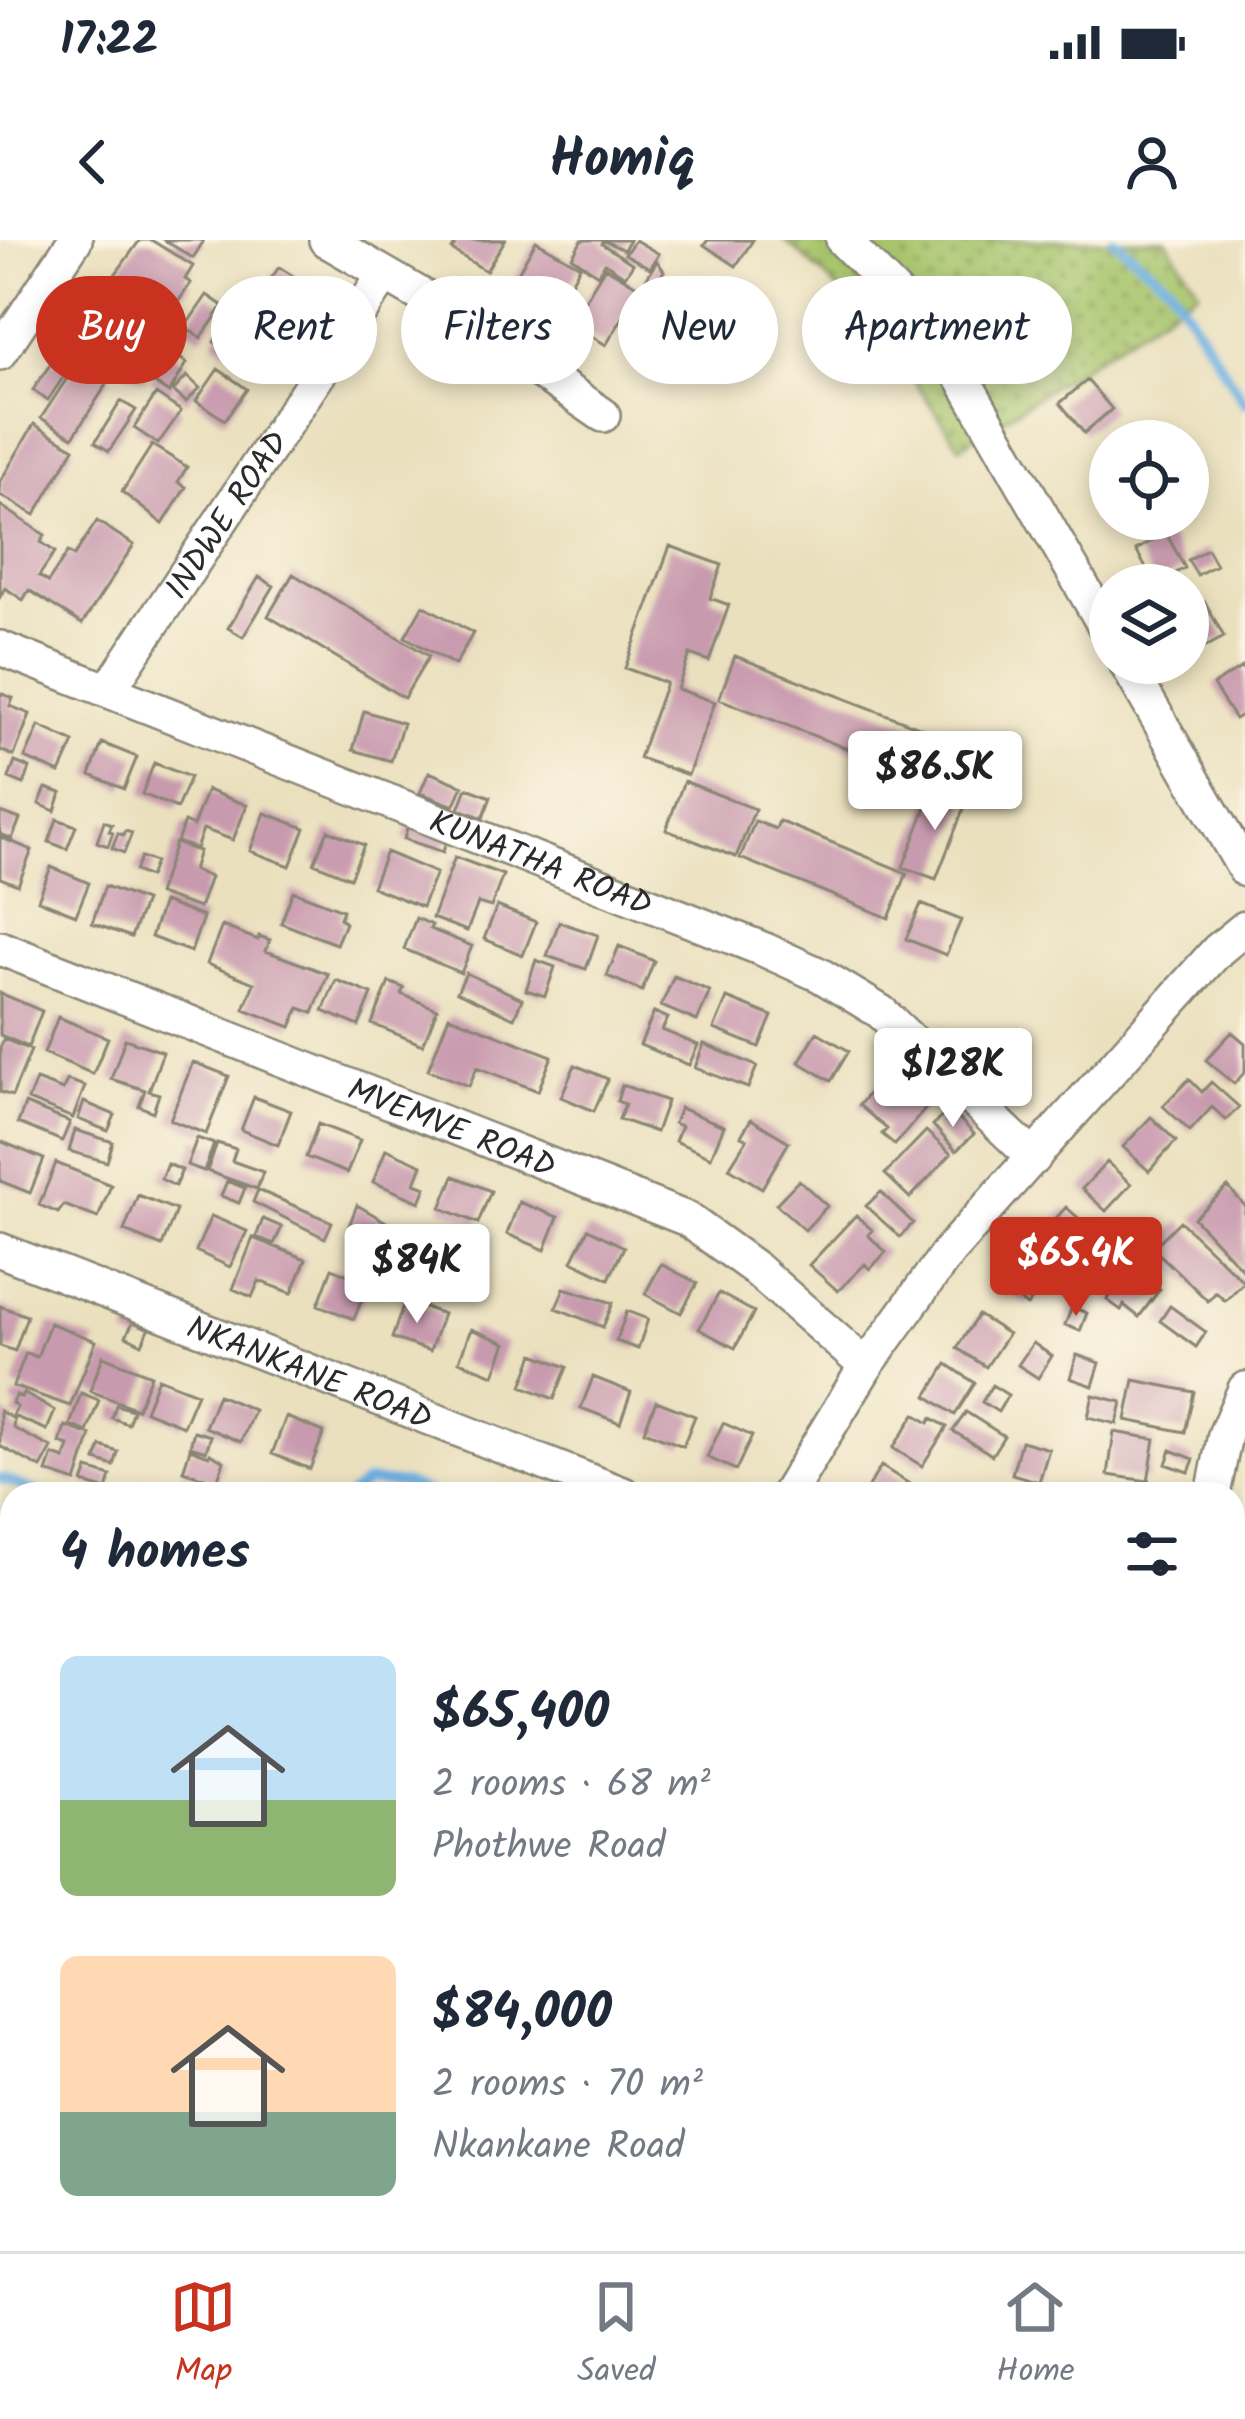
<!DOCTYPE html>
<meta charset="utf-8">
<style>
:root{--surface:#fff;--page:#f2f2f3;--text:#1f2937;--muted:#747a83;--line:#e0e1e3;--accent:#c8321e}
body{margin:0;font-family:Kalam,sans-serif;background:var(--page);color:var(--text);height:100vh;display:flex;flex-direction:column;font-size:45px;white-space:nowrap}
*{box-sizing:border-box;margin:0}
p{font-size:39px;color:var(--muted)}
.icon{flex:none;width:66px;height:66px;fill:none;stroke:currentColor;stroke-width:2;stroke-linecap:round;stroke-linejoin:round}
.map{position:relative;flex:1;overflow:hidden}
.details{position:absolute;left:0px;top:1242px;width:1245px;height:771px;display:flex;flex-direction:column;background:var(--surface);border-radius:36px 36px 0 0;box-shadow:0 6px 18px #0003}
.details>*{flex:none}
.top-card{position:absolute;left:36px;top:36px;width:1173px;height:108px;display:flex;gap:24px}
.tools{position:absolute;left:1089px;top:180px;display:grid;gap:24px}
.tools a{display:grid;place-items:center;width:120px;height:120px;border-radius:50%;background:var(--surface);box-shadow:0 6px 18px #0003;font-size:60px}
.price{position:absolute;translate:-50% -102px;padding:0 27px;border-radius:12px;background:#fff;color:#222;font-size:39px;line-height:78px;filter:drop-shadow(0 3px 6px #0008)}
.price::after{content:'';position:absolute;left:50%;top:72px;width:36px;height:27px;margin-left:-18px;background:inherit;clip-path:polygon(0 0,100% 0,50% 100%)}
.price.on{background:var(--accent);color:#fff}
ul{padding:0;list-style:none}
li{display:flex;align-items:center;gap:36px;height:300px;padding:0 60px}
li span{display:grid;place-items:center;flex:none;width:336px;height:240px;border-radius:18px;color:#555}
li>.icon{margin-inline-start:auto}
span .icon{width:144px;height:144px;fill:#fffc;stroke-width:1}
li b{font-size:51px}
h2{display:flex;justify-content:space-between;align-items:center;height:144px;padding:0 60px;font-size:51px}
.tag{padding:0 42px;border-radius:54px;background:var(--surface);box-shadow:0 6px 18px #0003;font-size:42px;line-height:108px}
.tag.on{background:var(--accent);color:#fff}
.status{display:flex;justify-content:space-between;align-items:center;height:84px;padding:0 60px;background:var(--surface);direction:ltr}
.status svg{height:33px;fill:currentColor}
header{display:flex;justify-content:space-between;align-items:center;height:156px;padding:0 60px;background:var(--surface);font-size:54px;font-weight:700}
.dock{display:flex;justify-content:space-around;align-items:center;height:168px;border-top:3px solid var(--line);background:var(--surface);font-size:33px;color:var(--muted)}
.dock a{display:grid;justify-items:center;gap:6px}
.dock .on{color:var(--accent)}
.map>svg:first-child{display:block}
.grass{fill:url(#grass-dots);stroke:#68784b;stroke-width:3}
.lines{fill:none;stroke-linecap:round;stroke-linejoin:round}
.stream{stroke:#6bafe1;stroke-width:10}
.building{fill:#c89aae}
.minor-casing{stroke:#8a8674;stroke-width:38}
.minor{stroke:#fff;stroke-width:33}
.labels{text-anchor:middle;stroke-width:12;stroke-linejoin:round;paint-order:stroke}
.street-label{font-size:33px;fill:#2b2b2b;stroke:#fcf5e5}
</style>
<div class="status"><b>17:22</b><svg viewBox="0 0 49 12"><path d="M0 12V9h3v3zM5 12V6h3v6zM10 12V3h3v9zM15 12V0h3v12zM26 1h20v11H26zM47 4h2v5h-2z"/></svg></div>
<header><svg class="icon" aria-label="back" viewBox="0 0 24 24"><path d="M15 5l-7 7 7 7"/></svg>Homiq<svg class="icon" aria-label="person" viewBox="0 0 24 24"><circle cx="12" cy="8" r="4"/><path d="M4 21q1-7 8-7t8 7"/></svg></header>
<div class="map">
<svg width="1245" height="2011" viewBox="0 0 1245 2011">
<defs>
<pattern id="grass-dots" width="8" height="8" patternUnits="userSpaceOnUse" patternTransform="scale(3)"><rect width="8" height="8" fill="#a6c46b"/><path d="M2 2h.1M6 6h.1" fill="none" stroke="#879f58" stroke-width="1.8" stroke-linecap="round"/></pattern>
</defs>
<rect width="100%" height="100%" fill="#fcf5e5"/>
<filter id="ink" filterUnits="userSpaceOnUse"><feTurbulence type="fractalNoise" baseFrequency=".00833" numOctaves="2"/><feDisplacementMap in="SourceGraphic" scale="24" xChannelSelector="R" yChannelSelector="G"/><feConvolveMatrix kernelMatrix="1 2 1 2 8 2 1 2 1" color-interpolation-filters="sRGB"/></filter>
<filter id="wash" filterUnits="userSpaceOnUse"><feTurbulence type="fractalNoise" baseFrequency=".004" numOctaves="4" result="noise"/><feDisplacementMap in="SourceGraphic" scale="48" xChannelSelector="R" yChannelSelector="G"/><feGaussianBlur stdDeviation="2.7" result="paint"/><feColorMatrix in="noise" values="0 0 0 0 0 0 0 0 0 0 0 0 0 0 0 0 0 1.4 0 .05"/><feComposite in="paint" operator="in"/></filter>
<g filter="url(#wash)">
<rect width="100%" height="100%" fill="#eae0be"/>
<path class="grass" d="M784,0H1166L1199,50L960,207C908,130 857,59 784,0Z"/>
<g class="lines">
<path class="stream" d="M1114,0L1171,46L1245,163
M0,1238L43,1254
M351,1254L367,1242L407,1244L431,1254
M1233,2000L1245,2011"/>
</g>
<g id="blocks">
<path class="building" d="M140,0H151L193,26L185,39L191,43L165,81L112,39Z
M164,0H199L203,2L193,18Z
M458,0H505L486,31L452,10Z
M582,0H629L624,10L604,1L602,4L633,24L625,36L605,23L598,35L572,17Z
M635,0L659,14L650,28L625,14Z
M708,0H753L736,26L704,5Z
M536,1L580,26L570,44L560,38L540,74L506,54Z
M657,21L664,31L654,47L645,41Z
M279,27L312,48L294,77L260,55Z
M605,27L647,52L634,73L628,69L606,105L585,92L591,84L576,75Z
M700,37L718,47L711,62L692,52Z
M207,55L223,66L201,98L185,87Z
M122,56L138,67L109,110L81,91L103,59L115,67Z
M252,77L280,94L259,128L231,111Z
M654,84L687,104L670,133L637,113Z
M223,87L236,95L228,110L214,102Z
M120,98L157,120L144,142L107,120Z
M63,105L78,115L48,160L33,150Z
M169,111L187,123L169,153L150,140Z
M81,117L112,136L73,197L41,178Z
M218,129L247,149L225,180L196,161Z
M187,136L200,148L186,162L173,151Z
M1087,140L1112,169L1084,193L1060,163Z
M156,154L181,171L158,204L134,188Z
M121,161L136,170L109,211L95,202Z
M34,184L74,208L35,275L0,255V242Z
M152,205L187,227L178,242L186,247L163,284L122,252Z
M0,265L45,295L41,302L55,312L39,336L48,342L68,312L74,316L97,281L134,305L82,384L29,350L23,360L5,348L0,357Z
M1166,293L1185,328L1155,344L1136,310Z
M670,306L722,325L710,358L729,365L709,421L690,414L677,449L715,462L688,535L639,518L666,443L625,428Z
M1207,309L1216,325L1197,335L1188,320Z
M293,334L429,416L404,458L268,376Z
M259,337L274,346L243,397L228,388Z
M1205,362L1224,397L1194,413L1188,403V372Z
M423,365L473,393L455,425L405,397Z
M735,416L958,502L941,545L719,459Z
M1242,427L1245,432V473L1235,479L1213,445Z
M0,453L13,458L10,466L30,474L14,516L0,510Z
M364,471L403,483L391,521L353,510Z
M39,486L74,502L60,533L25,518Z
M102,503L137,517L124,549L90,535Z
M15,522L30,528L24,544L9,538Z
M154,523L190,537L177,568L142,554Z
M429,532L463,546L454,566L420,553Z
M684,541L755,569L736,617L666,590Z
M934,547L967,560L936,639L903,627Z
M46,548L61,553L55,571L39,564Z
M467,548L491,557L483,578L459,569Z
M207,550L247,565L233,600L203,589L196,609L177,602L184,582L193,586Z
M0,572L20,579L12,599L0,594Z
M265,573L305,588L290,626L250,611Z
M57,579L76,586L67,609L49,602Z
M104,581L112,584L109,591L113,592L108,606L97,602Z
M755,581L776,589L779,581L907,633L889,678L740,618Z
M409,582L448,595L443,612L404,599Z
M328,590L364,605L350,638L314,623Z
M125,591L132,593L124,613L112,608L118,593L123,595Z
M0,597L32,610L18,645L0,638Z
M175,603L199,611L193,630L210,637L199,668L158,654Z
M386,612L436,633L422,667L372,647Z
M141,617L155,622L149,637L135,631Z
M455,617L503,635L491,667L478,663L467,691L432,678Z
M51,627L89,643L76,675L38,660Z
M105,646L145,661L131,697L92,683Z
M293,651L343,670L340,678L345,683L336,704L281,683Z
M163,662L203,677L191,712L151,697Z
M921,664L961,680L946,715L906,699Z
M497,666L536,682L523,715L484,699Z
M416,678L432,685L430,689L472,706L461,733L404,709Z
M559,682L598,695L586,729L547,716Z
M222,686L258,700L259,696L270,700L266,711L328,734L313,773L299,768L291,787L244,769L254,743L207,724Z
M619,706L654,721L642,751L607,736Z
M536,720L555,727L545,756L526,750Z
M466,733L522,759L514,778L457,752Z
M674,736L710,751L697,781L661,766Z
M336,740L372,754L359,786L323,771Z
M389,742L404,748L401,754L437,769L423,805L372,784Z
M0,753L42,771L28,807L0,795Z
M727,758L772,776L759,807L714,789Z
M654,772L668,778L662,790L698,805L689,825L640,805Z
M449,776L552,816L538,851L477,827L469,846L428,830Z
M58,777L108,798L93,834L44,813Z
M817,792L849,811L831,841L799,822Z
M1232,792L1245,803V832L1234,844L1206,820Z
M4,799L31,810L12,856L0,852V808Z
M125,799L163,812L149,851L159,854L153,872L139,866L145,850L111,839Z
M704,804L757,826L748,848L695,828Z
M193,822L229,836L206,894L170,880Z
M575,825L608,839L594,871L561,857Z
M881,839L909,863L913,858L926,868L895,905L882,894L887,889L859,865Z
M1189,839L1202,852L1211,842L1239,867L1226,880L1212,867L1190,891L1163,866Z
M36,840L63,850L67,840L85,846L73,878L28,860Z
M622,845L667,861L656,892L619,879L625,864L617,861Z
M254,857L291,871L278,905L241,890Z
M84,862L115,875L108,891L78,879Z
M25,864L70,882L62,901L18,883Z
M680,868L724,886L711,917L675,901L681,886L674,883Z
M950,869L974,894L956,911L933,885Z
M1151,877L1176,901L1149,931L1123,907Z
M751,879L789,902L762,948L729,928L747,899L741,896Z
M318,884L360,900L347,933L306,917Z
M75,890L113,902L107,922L69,911Z
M926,891L951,914L910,958L885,934Z
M197,898L214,904L204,931L187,925Z
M0,901L44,919L30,953L0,941Z
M217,903L236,909L232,921L263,932L257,949L207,931Z
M386,909L422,925L415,943L426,947L420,962L373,942Z
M1107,922L1131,944L1106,971L1082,949Z
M56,923L111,945L98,978L64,965L58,973L39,965Z
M167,924L182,930L175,946L161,939Z
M454,936L491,951L478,983L441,968Z
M799,940L827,966L805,990L776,964Z
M227,941L245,948L239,963L221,956Z
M1228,947L1245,966L1243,1030L1194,978Z
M258,950L332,982L325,998L253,962Z
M881,952L913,983L900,997L866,966Z
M138,955L176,970L162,1006L124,991Z
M519,962L558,977L545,1010L507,994Z
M357,965L386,982L380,998L349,986Z
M1066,967L1092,990L1066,1019L1040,996Z
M856,975L872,990L868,995L886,1012L870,1029L865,1024L838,1051L809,1025Z
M211,976L247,991L230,1027L196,1011Z
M263,979L282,987L274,1004L256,997Z
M1180,981L1244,1042L1225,1061L1216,1052L1208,1061L1153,1008Z
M588,989L624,1007L609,1039L572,1021Z
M363,996L378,1001L373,1016L359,1012Z
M253,998L306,1019L292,1053L259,1041L252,1057L233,1049Z
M1022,1016L1036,1027L1041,1020L1055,1030L1027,1066L1000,1046Z
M661,1024L697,1043L681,1073L645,1054Z
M1132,1027L1160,1049L1139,1077L1124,1065L1121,1070L1107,1060Z
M332,1028L368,1044L354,1079L318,1065Z
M564,1048L613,1063L603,1087L556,1068Z
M719,1053L754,1072L735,1108L699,1089Z
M405,1060L443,1074L430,1111L392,1098Z
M0,1066L27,1076L15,1111L0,1106Z
M1170,1066L1206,1092L1196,1107L1160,1081Z
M1072,1067L1087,1073L1080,1091L1065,1085Z
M627,1071L648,1079L638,1109L616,1101Z
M978,1075L1008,1094L986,1127L957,1108Z
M133,1082L149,1089L142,1104L126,1096Z
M50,1083L96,1101L70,1166L13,1146L26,1113L37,1117Z
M471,1089L506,1103L494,1135L459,1121Z
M1033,1103L1052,1116L1038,1138L1018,1125Z
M534,1114L567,1127L554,1159L522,1146Z
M1077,1115L1100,1123L1093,1146L1070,1138Z
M103,1116L151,1135L137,1169L90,1151Z
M947,1124L975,1143L955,1175L927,1156Z
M593,1137L631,1152L620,1183L581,1168Z
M158,1138L197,1153L183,1186L145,1171Z
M1134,1140L1194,1152L1185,1192L1126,1180Z
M992,1145L1008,1155L998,1172L982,1162Z
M23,1153L55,1171L47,1190L13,1176L17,1167L12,1163L16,1155L21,1157Z
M81,1153L99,1160L87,1192L70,1185Z
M218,1155L254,1170L241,1202L205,1187Z
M1093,1155L1122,1162L1117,1184L1088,1177Z
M656,1161L695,1176L683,1206L644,1191Z
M116,1165L133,1170L128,1184L112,1178Z
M0,1171L14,1179L13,1188L52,1208L41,1228L0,1206Z
M966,1172L1004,1196L992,1215L953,1191Z
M915,1174L929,1183L932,1178L947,1187L922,1226L893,1208Z
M286,1177L324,1192L310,1229L272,1214Z
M723,1183L752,1196L736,1230L707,1217Z
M65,1186L91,1195L76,1242L47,1232L53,1215L65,1219L69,1206L60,1203Z
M194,1191L211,1196L206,1211L190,1206Z
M1114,1192L1155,1199L1148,1241L1108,1235Z
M1021,1201L1049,1209L1039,1242L1012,1234Z
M101,1206L118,1212L114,1226L96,1220Z
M190,1209L209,1216L210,1213L224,1221L217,1242L183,1231Z
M1171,1210L1194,1219L1189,1232L1166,1224Z
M881,1226L911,1245L905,1254H864Z
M88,1229L111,1236L107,1250L83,1243Z
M8,1523H12V1556L0,1548Z
M0,1566L12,1570V1593L0,1589Z
M0,1598L12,1600V1666L0,1663Z
M0,1821L6,1830L12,1827V1881L0,1888Z
M9,1886L12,1914L0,1921V1891Z
M17,2001H43L50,2011H24Z
M123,2001H144L148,2011H107Z
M466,2001H508L509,2004L467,2011Z
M531,2001H581L582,2011H537Z
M950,2001H974L968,2011H944Z"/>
</g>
</g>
<g filter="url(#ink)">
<use href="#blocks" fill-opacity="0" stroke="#8a8674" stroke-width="3"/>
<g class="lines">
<g class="minor-casing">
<g id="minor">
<path d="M326,0L469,83L603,175"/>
<path d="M843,0L898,56L963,139L1110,395"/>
<path d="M0,113L75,0"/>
<path id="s1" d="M0,408L765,710L820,735L881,772L1034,918"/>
<path d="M1126,423L1245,630"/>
<path id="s2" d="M109,449L383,37"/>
<path id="s3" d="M0,708L687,979L756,1029L866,1126"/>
<path id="s4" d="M0,1010L623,1254"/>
<path d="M788,1254L866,1126L949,1011L1218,710L1245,688"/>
<path d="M1213,1254L1225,1195L1245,1149"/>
<path d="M1233,1429L1245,1432"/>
<path d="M1233,1533L1245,1560"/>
<path d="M0,1753L12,1746"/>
</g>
</g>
<use href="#minor" class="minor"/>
</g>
</g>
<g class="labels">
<g class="street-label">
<text dy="12" stroke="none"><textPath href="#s2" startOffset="210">INDWE ROAD</textPath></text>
<text dy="12" stroke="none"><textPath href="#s1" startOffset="582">KUNATHA ROAD</textPath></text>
<text dy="12" stroke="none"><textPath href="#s3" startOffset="486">MVEMVE ROAD</textPath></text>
<text dy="12" stroke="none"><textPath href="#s4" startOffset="333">NKANKANE ROAD</textPath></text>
</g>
</g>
</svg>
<div class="tools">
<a><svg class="icon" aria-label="locate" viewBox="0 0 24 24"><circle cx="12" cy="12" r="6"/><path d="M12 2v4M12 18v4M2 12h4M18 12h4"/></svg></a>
<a><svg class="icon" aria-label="layers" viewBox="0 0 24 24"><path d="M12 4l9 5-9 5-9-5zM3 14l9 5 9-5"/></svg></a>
</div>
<b class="price" style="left:935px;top:593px">$86.5K</b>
<b class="price" style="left:953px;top:890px">$128K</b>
<b class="price on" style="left:1076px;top:1079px">$65.4K</b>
<b class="price" style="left:417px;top:1086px">$84K</b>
<div class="top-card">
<a class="tag on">Buy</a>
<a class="tag">Rent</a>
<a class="tag">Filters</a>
<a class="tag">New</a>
<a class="tag">Apartment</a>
</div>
<section class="details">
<h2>4 homes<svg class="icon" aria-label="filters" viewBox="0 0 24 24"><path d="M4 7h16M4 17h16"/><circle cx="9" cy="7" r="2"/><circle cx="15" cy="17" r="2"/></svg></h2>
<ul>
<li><span style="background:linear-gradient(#bfe0f5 60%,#8fb573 0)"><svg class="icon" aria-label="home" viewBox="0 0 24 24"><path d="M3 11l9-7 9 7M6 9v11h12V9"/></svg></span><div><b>$65,400</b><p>2 rooms · 68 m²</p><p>Phothwe Road</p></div></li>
<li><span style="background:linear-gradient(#ffd9b3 65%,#7fa58c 0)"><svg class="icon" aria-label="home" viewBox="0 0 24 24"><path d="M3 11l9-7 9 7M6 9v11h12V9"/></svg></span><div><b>$84,000</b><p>2 rooms · 70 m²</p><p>Nkankane Road</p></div></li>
</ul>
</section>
</div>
<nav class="dock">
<a class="on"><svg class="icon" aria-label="map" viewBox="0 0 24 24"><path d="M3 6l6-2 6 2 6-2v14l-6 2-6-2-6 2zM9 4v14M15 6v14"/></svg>Map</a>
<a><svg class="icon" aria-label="saved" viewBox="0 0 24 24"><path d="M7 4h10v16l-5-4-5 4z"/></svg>Saved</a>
<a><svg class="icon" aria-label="home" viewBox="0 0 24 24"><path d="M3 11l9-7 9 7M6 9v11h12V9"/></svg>Home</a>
</nav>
